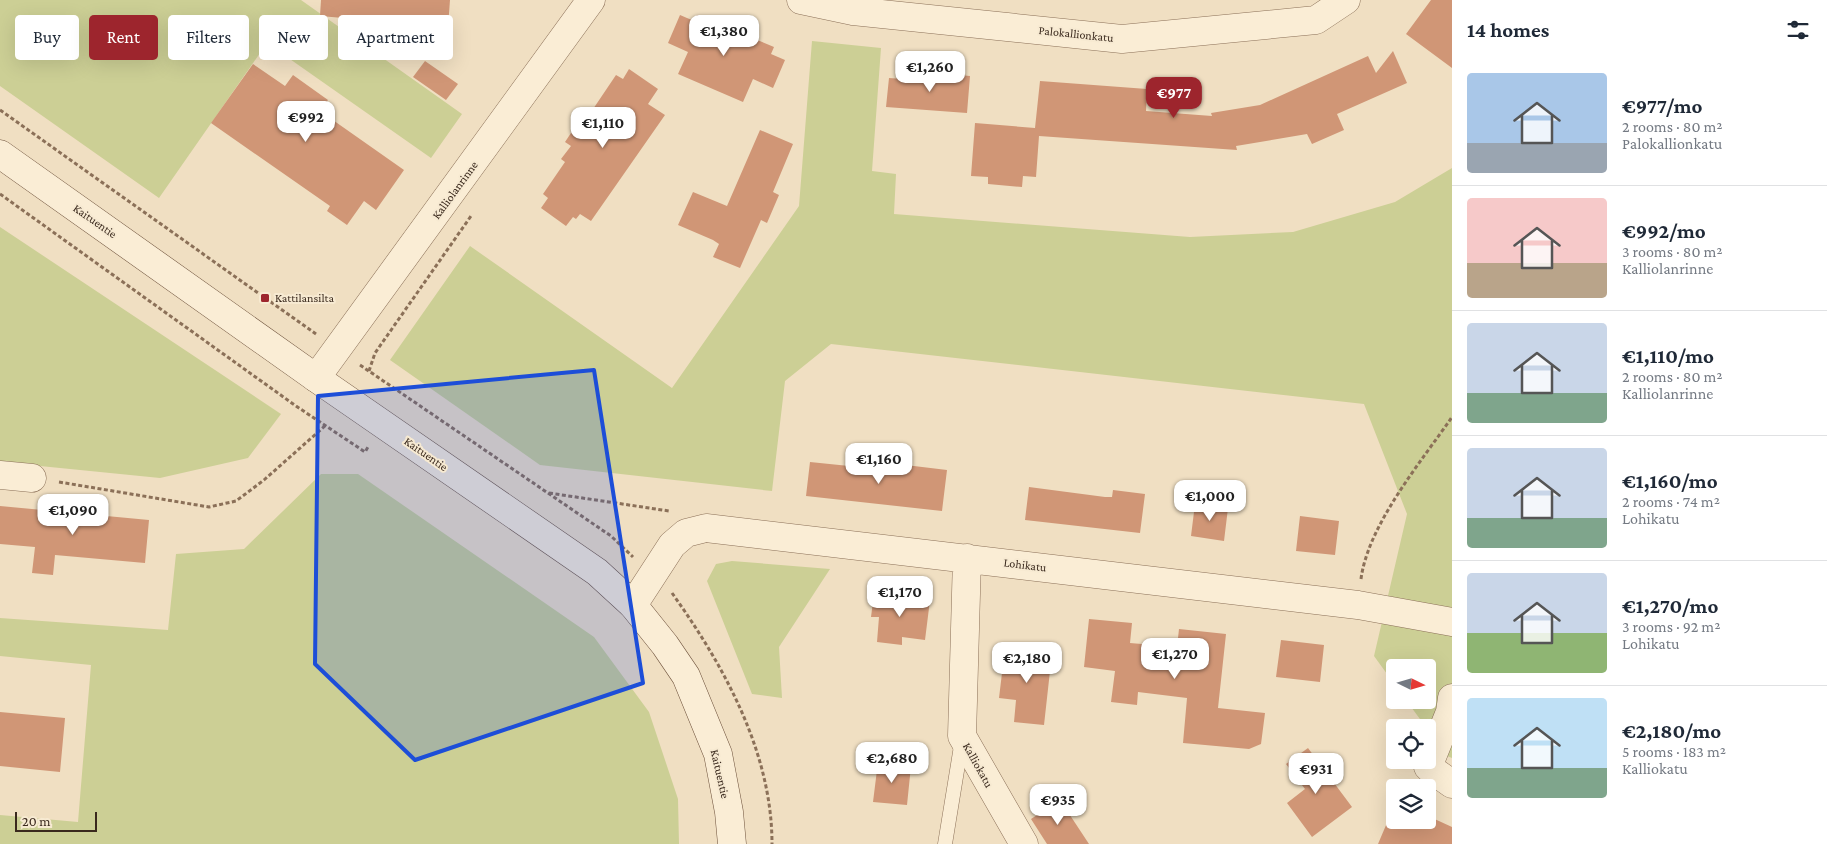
<!DOCTYPE html>
<meta charset="utf-8">
<style>
:root{--surface:#fff;--page:#f6f6f7;--text:#1f2937;--muted:#747a83;--line:#e0e1e3;--accent:#9d252d}
body{margin:0;font-family:"Crimson Pro",serif;background:var(--page);color:var(--text);height:100vh;display:flex;flex-direction:column;font-size:19px;white-space:nowrap}
*{box-sizing:border-box;margin:0}
p{font-size:16px;color:var(--muted)}
.icon{flex:none;width:28px;height:28px;fill:none;stroke:currentColor;stroke-width:2;stroke-linecap:round;stroke-linejoin:round}
.map{position:relative;flex:1;overflow:hidden}
.panel{display:flex;flex-direction:column;background:var(--surface);width:375px}
.panel>*{flex:none}
.top-card{position:absolute;left:15px;top:15px;width:475px;height:45px;display:flex;gap:10px}
.needle{width:32px;rotate:95deg}
.controls{position:absolute;left:1386px;top:659px;display:grid;gap:10px}
.controls a{display:grid;place-items:center;width:50px;height:50px;border-radius:5px;background:var(--surface);box-shadow:0 5px 20px #0002;font-size:25px}
.scale{position:absolute;left:15px;bottom:12px;width:82px;box-sizing:border-box;padding-left:5px;border:2px solid #3a291d;border-top:0;font-size:14px;line-height:18px;white-space:nowrap;color:#3a291d;-webkit-text-stroke:4px #f7ead2;paint-order:stroke}
.price{position:absolute;translate:-50% -42px;padding:0 11px;border-radius:10px;background:#fff;color:#222;font-size:16px;line-height:32px;filter:drop-shadow(0 1px 2px #0008)}
.price::after{content:'';position:absolute;left:50%;top:30px;width:15px;height:11px;margin-left:-8px;background:inherit;clip-path:polygon(0 0,100% 0,50% 100%)}
.price.selected{background:var(--accent);color:#fff}
ul{padding:0;list-style:none}
li{display:flex;align-items:center;gap:15px;height:125px;padding:0 15px}
li+li{border-top:1px solid var(--line)}
li span{display:grid;place-items:center;flex:none;width:140px;height:100px;border-radius:5px;color:#555}
li>.icon{margin-inline-start:auto}
span .icon{width:60px;height:60px;fill:#fffc;stroke-width:1}
li b{font-size:21px}
h2{display:flex;justify-content:space-between;align-items:center;height:60px;padding:0 15px;font-size:21px}
.pill{padding:0 18px;border-radius:5px;background:var(--surface);box-shadow:0 5px 20px #0002;font-size:18px;line-height:45px}
.pill.selected{background:var(--accent);color:#fff}
main{display:flex;flex:1;min-height:0}
.map>svg:first-child{display:block}
.green{fill:#cccf95}
.building{fill:#d09676}
.lines{fill:none;stroke-linecap:round;stroke-linejoin:round}
.lane-casing{stroke:#8b7058;stroke-width:15}
.street-casing{stroke:#8b7058;stroke-width:29}
.secondary-casing{stroke:#6d513b;stroke-width:29}
.path{stroke:#8b7058;stroke-width:3;stroke-dasharray:4 2.5;stroke-linecap:butt}
.lane{stroke:#faedd5;stroke-width:14}
.street{stroke:#faedd5;stroke-width:28}
.secondary{stroke:#faedd5;stroke-width:28}
.marked{fill:#1d4ed8;fill-opacity:0.2;stroke:#1d4ed8;stroke-width:4;stroke-linejoin:round}
.poi-dot{fill:#9d252d;stroke:#f7ead2;stroke-width:2}
.labels{text-anchor:middle;stroke-width:4;stroke-linejoin:round;paint-order:stroke}
.street-label{font-size:12px;fill:#3a291d;stroke:#f7ead2}
.poi-label{font-size:12px;fill:#3a291d;stroke:#f7ead2;text-anchor:start}
</style>
<main>
<div class="map">
<svg width="1452" height="844" viewBox="0 0 1452 844">
<rect width="100%" height="100%" fill="#f0dfc2"/>
<path class="green" d="M0,0H301L462,114L431,158L267,43L159,198L0,86Z
M812,41L881,48L872,171L896,174L894,214L1190,237L1293,232L1395,202L1452,168V758L1447,756L1406,700H1428V668H1395V685L1374,656L1407,514L1364,404L831,344L785,381L772,491L540,465L390,360L470,246L672,388L799,206Z
M0,227L281,414L248,458L160,478L0,462Z
M321,474H358L594,637L649,712L678,799L679,844H0V815L78,822L91,665L0,656V618L168,630L176,554L244,549Z
M732,561L830,569L779,647L782,698L752,694L707,581L716,564Z"/>
<path class="building" d="M321,0H450L448,27L320,16Z
M1431,0H1452V68L1406,34Z
M680,15L694,21L697,15L774,47L771,54L785,60L773,88L753,79L743,102L678,74L688,52L668,43Z
M1393,51L1407,83L1337,114L1344,130L1312,144L1307,134L1236,146L1237,150L1039,136L1036,177L1023,176L1022,187L988,184V177L971,176L975,123L1035,128L1040,81L1147,89L1146,111L1212,116L1211,113L1260,105L1368,56L1376,73Z
M425,61L458,84L446,100L413,77Z
M253,64L285,86L293,75L328,100L320,111L404,170L376,210L364,201L347,225L327,211L330,206L211,123Z
M629,69L658,89L648,104L665,115L591,221L580,214L576,219L573,217L566,226L541,208L548,198L543,194L565,162L561,159L571,146L565,142L581,118L585,121L616,75L623,79Z
M918,71L970,76L967,113L886,107L889,78L917,80Z
M760,130L793,144L773,192L779,195L767,223L761,220L740,268L713,257L719,244L713,240L678,225L693,192L727,206Z
M810,462L888,470L889,463L947,470L942,511L806,496Z
M1029,487L1105,497H1112L1113,490L1145,494L1140,533L1025,520Z
M1195,504L1228,508L1224,541L1191,536Z
M0,506L149,520L145,563L55,555L53,575L32,573L35,547L0,544Z
M1300,516L1339,521L1335,555L1296,551Z
M874,594L930,600L925,640L902,637V645L877,642L879,617H871Z
M1089,619L1132,623L1130,643L1177,647L1179,629L1226,634L1218,708L1265,713L1261,744L1249,749L1183,743L1187,698L1138,692L1137,705L1111,702L1115,671L1084,667Z
M1281,640L1324,645L1320,682L1276,677Z
M1005,648L1052,653L1044,725L1014,722L1016,700L999,698Z
M0,712L65,718L60,772L0,766Z
M1308,748L1352,807L1312,837L1287,803L1305,789L1286,764Z
M878,762L911,766L907,805L873,802Z
M1060,800L1089,844H1047L1031,819Z
M1395,804V820H1428V816L1452,827V844H1378Z"/>
<g class="lines">
<g class="lane-casing">
<path id="lane" d="M945,844L962,740"/>
</g>
<g class="street-casing">
<path id="street" d="M801,0L853,11L1122,39L1316,20L1346,0
M316,378L591,0
M0,475L32,478
M967,558L962,736L1024,844
M633,605L672,545L686,533L706,528L1358,605L1452,622
M1452,698L1450,712L1428,767L1452,784"/>
</g>
<g class="secondary-casing">
<path id="secondary" d="M0,154L316,378L597,572L633,605L665,645L686,676L718,754L729,812L732,844"/>
</g>
<path class="path" d="M0,110L316,334
M0,194L296,406L365,452L368,447
M360,365L611,536L633,557
M369,371L375,353L471,216
M59,482L209,507L236,501L264,480L326,425
M549,493L669,511
M1361,579C1368,525 1421,462 1452,417
M672,593C724,666 772,752 772,844"/>
<use href="#lane" class="lane"/>
<use href="#street" class="street"/>
<use href="#secondary" class="secondary"/>
</g>
<path class="marked" d="M594,370L643,683L415,760L315,664L318,396Z"/>
<rect class="poi-dot" x="260" y="293" width="10" height="10" rx="2.5"/>
<g class="labels">
<g class="street-label">
<text transform="translate(1076 34) rotate(6)" y="4">Palokallionkatu</text>
<text transform="translate(455 190) rotate(-54)" y="4">Kalliolanrinne</text>
<text transform="translate(95 221) rotate(35)" y="4">Kaituentie</text>
<text transform="translate(426 454) rotate(35)" y="4">Kaituentie</text>
<text transform="translate(1025 565) rotate(7)" y="4">Lohikatu</text>
<text transform="translate(978 765) rotate(61)" y="4">Kalliokatu</text>
<text transform="translate(720 774) rotate(77)" y="4">Kaituentie</text>
</g>
<g class="poi-label">
<text x="275" y="302">Kattilansilta</text>
</g>
</g>
</svg>
<div class="controls">
<a><svg class="needle" viewBox="-14 -14 28 28"><path d="M0-13l5 13h-10z" fill="#e53935"/><path d="M0 13l5-13h-10z" fill="#747a83"/></svg></a>
<a><svg class="icon" aria-label="locate" viewBox="0 0 24 24"><circle cx="12" cy="12" r="6"/><path d="M12 2v4M12 18v4M2 12h4M18 12h4"/></svg></a>
<a><svg class="icon" aria-label="layers" viewBox="0 0 24 24"><path d="M12 4l9 5-9 5-9-5zM3 14l9 5 9-5"/></svg></a>
</div>
<div class="scale">20 m</div>
<b class="price" style="left:724px;top:57px">€1,380</b>
<b class="price" style="left:930px;top:93px">€1,260</b>
<b class="price selected" style="left:1174px;top:119px">€977</b>
<b class="price" style="left:306px;top:143px">€992</b>
<b class="price" style="left:603px;top:149px">€1,110</b>
<b class="price" style="left:879px;top:485px">€1,160</b>
<b class="price" style="left:1210px;top:522px">€1,000</b>
<b class="price" style="left:73px;top:536px">€1,090</b>
<b class="price" style="left:900px;top:618px">€1,170</b>
<b class="price" style="left:1175px;top:680px">€1,270</b>
<b class="price" style="left:1027px;top:684px">€2,180</b>
<b class="price" style="left:892px;top:784px">€2,680</b>
<b class="price" style="left:1316px;top:795px">€931</b>
<b class="price" style="left:1058px;top:826px">€935</b>
<div class="top-card">
<a class="pill">Buy</a>
<a class="pill selected">Rent</a>
<a class="pill">Filters</a>
<a class="pill">New</a>
<a class="pill">Apartment</a>
</div>
</div>
<section class="panel">
<h2>14 homes<svg class="icon" aria-label="filters" viewBox="0 0 24 24"><path d="M4 7h16M4 17h16"/><circle cx="9" cy="7" r="2"/><circle cx="15" cy="17" r="2"/></svg></h2>
<ul>
<li><span style="background:linear-gradient(#a9c7e8 70%,#9aa5b1 0)"><svg class="icon" aria-label="home" viewBox="0 0 24 24"><path d="M3 11l9-7 9 7M6 9v11h12V9"/></svg></span><div><b>€977/mo</b><p>2 rooms · 80 m²</p><p>Palokallionkatu</p></div></li>
<li><span style="background:linear-gradient(#f6c9c9 65%,#b9a48a 0)"><svg class="icon" aria-label="home" viewBox="0 0 24 24"><path d="M3 11l9-7 9 7M6 9v11h12V9"/></svg></span><div><b>€992/mo</b><p>3 rooms · 80 m²</p><p>Kalliolanrinne</p></div></li>
<li><span style="background:linear-gradient(#c9d6e8 70%,#7fa58c 0)"><svg class="icon" aria-label="home" viewBox="0 0 24 24"><path d="M3 11l9-7 9 7M6 9v11h12V9"/></svg></span><div><b>€1,110/mo</b><p>2 rooms · 80 m²</p><p>Kalliolanrinne</p></div></li>
<li><span style="background:linear-gradient(#c9d6e8 70%,#7fa58c 0)"><svg class="icon" aria-label="home" viewBox="0 0 24 24"><path d="M3 11l9-7 9 7M6 9v11h12V9"/></svg></span><div><b>€1,160/mo</b><p>2 rooms · 74 m²</p><p>Lohikatu</p></div></li>
<li><span style="background:linear-gradient(#c9d6e8 60%,#8fb573 0)"><svg class="icon" aria-label="home" viewBox="0 0 24 24"><path d="M3 11l9-7 9 7M6 9v11h12V9"/></svg></span><div><b>€1,270/mo</b><p>3 rooms · 92 m²</p><p>Lohikatu</p></div></li>
<li><span style="background:linear-gradient(#bfe0f5 70%,#7fa58c 0)"><svg class="icon" aria-label="home" viewBox="0 0 24 24"><path d="M3 11l9-7 9 7M6 9v11h12V9"/></svg></span><div><b>€2,180/mo</b><p>5 rooms · 183 m²</p><p>Kalliokatu</p></div></li>
</ul>
</section>
</main>
